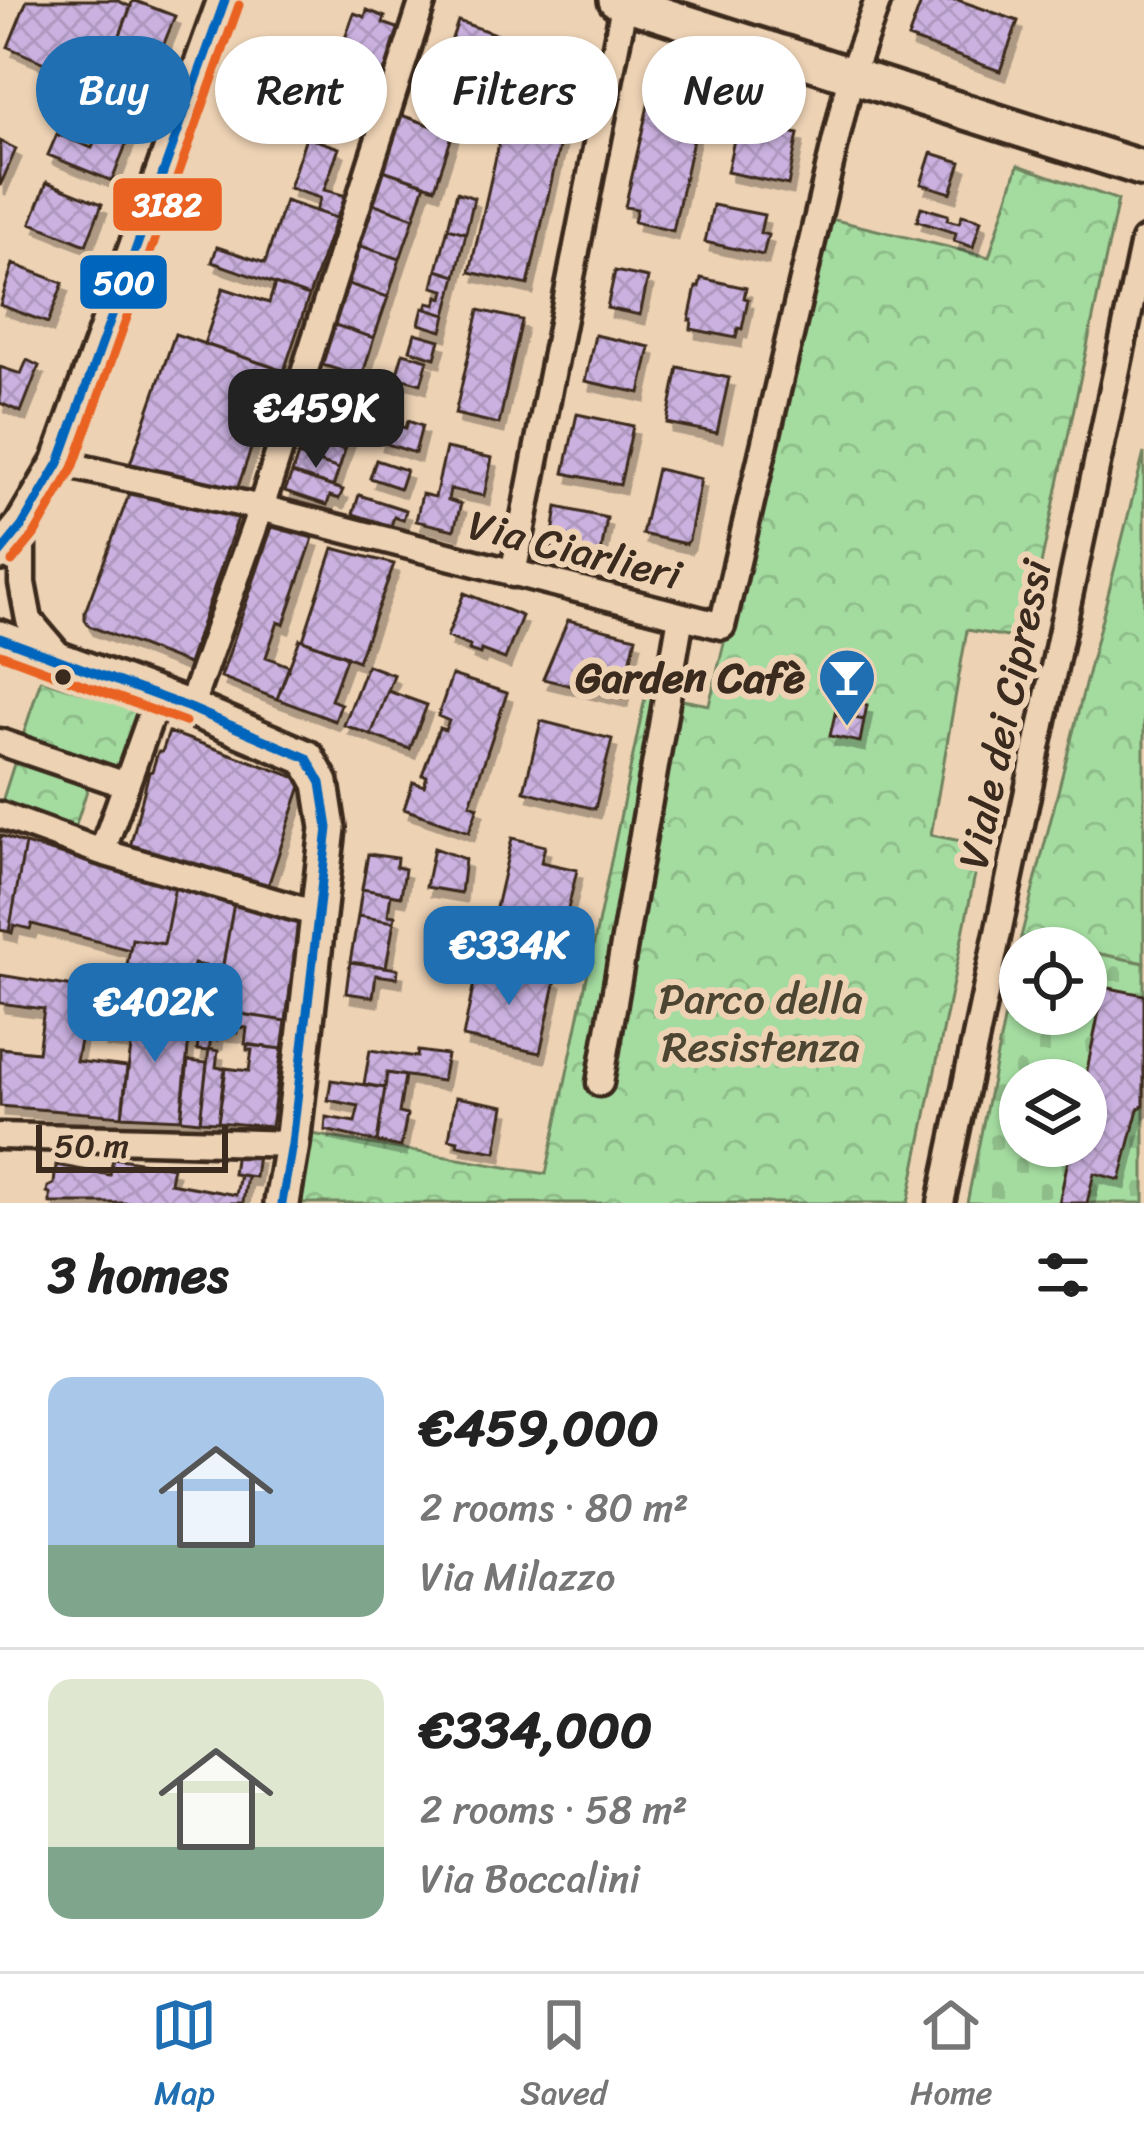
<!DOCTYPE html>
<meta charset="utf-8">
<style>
:root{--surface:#fff;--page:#f6f6f6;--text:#222;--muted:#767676;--line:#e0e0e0;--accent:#1f6fb2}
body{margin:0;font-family:Sriracha,sans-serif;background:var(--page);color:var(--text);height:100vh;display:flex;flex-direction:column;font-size:45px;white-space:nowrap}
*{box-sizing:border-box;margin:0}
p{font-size:39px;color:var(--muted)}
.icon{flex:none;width:66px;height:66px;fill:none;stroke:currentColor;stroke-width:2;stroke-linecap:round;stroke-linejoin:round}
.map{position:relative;height:1203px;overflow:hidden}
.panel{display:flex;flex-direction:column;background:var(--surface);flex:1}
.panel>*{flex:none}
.guide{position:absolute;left:36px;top:36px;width:1074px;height:108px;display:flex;gap:24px}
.buttons{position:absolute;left:999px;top:927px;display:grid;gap:24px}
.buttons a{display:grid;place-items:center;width:108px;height:108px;border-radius:50%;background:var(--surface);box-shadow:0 3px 9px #0004;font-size:60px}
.scale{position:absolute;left:36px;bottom:30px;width:192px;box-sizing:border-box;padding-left:12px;border:6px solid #3b2a1e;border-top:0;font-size:33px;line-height:42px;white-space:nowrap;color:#3b2a1e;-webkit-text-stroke:9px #edd2b4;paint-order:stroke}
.price{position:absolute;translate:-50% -102px;padding:0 27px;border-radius:24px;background:var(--accent);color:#fff;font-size:39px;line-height:78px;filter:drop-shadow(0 3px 6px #0008)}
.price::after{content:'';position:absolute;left:50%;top:72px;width:36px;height:27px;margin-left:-18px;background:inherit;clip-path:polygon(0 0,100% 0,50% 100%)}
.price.current{background:#222;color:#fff}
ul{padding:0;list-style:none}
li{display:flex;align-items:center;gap:36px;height:300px;padding:0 48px}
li+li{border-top:3px solid var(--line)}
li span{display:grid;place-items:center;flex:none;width:336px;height:240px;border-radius:24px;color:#555}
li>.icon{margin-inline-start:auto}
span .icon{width:144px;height:144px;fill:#fffc;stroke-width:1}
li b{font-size:51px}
h2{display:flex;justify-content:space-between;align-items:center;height:144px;padding:0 48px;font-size:51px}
.chip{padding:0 42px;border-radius:54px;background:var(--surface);box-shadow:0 3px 9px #0004;font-size:42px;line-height:108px}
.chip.current{background:var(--accent);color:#fff}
.tabs{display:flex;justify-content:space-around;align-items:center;height:168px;border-top:3px solid var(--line);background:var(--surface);font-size:33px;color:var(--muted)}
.tabs a{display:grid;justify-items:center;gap:6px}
.tabs .current{color:var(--accent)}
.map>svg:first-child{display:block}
.forest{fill:url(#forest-crowns);stroke:#70835f;stroke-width:3}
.cemetery{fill:url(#cemetery-stones);stroke:#70835f;stroke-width:3;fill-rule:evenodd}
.building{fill:url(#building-cross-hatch);stroke:#3b2a1e;stroke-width:3;filter:url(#shadow)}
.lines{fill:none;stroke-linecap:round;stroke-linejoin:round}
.street-casing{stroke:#3b2a1e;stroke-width:33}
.secondary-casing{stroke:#3b2a1e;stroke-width:42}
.street{stroke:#edd2b4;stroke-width:24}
.secondary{stroke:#edd2b4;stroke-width:33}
.bus-1-casing{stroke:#edd2b4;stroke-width:18}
.bus-2-casing{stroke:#edd2b4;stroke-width:18}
.bus-1{stroke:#0065bd;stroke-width:9}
.bus-2{stroke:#e96222;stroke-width:9}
.bus-dot{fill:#3b2a1e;stroke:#edd2b4;stroke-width:4.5}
.labels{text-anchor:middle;stroke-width:12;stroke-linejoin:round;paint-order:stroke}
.street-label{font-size:42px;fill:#3b2a1e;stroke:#edd2b4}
.poi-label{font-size:42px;font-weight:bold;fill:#3b2a1e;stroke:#edd2b4;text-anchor:end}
.park-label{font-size:42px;fill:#4b4532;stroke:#edd2b4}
.line-badge{stroke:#edd2b4;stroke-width:4.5}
.badge-label{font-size:33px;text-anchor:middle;font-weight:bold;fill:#fff}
</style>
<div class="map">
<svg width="1144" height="1203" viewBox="0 0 1144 1203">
<defs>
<pattern id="forest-crowns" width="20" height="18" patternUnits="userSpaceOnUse" patternTransform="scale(3)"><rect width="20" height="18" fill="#a4dca0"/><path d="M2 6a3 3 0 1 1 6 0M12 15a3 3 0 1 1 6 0" fill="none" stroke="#8ebd89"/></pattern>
<pattern id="cemetery-stones" width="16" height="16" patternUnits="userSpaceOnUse" patternTransform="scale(3)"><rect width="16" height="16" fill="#a4dca0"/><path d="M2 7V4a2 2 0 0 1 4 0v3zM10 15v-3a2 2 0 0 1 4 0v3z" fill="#8ebd89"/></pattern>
<pattern id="building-cross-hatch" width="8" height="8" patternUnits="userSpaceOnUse" patternTransform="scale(3)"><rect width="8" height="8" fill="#cab1df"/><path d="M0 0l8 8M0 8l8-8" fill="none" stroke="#ae98bf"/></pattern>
<filter id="shadow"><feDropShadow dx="5" dy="9" stdDeviation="0" flood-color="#0004"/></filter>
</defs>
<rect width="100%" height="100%" fill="#edd2b4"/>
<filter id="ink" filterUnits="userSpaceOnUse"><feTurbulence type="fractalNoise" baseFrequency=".00833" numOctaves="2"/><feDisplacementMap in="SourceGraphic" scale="24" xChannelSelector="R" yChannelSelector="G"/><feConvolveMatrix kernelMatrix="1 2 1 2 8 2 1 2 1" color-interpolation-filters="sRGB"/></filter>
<g filter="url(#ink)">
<path class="forest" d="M1018,165L1118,200L1025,640L967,630L931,835L981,845L908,1203H295L306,1133L546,1174L646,693L709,705L827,218L989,257Z
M1144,453V963L1086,951V948H1073L1021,937Z
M41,679L140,711L121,769L96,762L74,831L0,808Z"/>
<path class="cemetery" d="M1021,937L1073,948H1020V1014H1086V951L1144,963V1203H967ZM1020,1080H1086V1146H1020Z"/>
<path class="building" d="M27,0H116L131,7L120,35L161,51L148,86L65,50L58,69L8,47Z
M133,0L175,16L161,51L120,35Z
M922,0H958L1018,21L1000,71L908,38Z
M367,10L385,17L383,23L400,29L381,81L336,64L354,13L365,17Z
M458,21L498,35L480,87L440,73Z
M65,50L148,86L134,121L50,86Z
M520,50L578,63L528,285L470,272Z
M652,88L702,99L673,231L634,222L637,209L625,207Z
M401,115L453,133L435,188L383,170Z
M738,121L798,134L788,185L727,172Z
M99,130L128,139L112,181L48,155L57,134L92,148Z
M306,137L339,148L324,190L347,196L336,218L316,211L320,198L289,188Z
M0,141L16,149L0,186Z
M931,153L961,162L951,193L921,184Z
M383,170L425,184L414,218L372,203Z
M47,182L102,204L86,245L31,223Z
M457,192L474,198L466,233L448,228Z
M285,201L336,218L309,296L212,262L217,247L265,263Z
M372,203L414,218L400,259L358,245Z
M713,205L764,215L760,233L768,235L763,255L705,242Z
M921,207L948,215L947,220L959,223L962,215L981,220L973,247L954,241L956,233L917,221Z
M448,228L466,233L456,276L437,270Z
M358,245L400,259L388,297L345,283Z
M13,264L63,283L48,323L0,305Z
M437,270L456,276L446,315L426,309L428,303L436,305L438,296L443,298L445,290L433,287Z
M615,271L648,278L640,315L607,308Z
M701,278L746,288L744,298L748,299L742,329L738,328L736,338L691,329L692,320H689L696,287H699Z
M345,283L388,297L374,338L332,324Z
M275,284L309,296L284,371L204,344L223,288L269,303Z
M423,308L446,315L442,331L419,324Z
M479,310L522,320L499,424L455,414Z
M332,324L374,338L362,377L319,364Z
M415,333L440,340L435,358L410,350Z
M175,334L273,367L270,376L275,378L237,490L130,464Z
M595,335L650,347L640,393L585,381Z
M403,353L428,360L421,384L396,377Z
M27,360L39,366L21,412L0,403V367L21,374Z
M678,367L729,378L717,433L667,423Z
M317,397L358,410L351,431L310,418Z
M577,414L633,426L620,485L564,473Z
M310,418L351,431L345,450L304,436Z
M384,421L406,428L408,421L422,426L415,453L378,441Z
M304,436L345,450L339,469L298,455Z
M446,448L492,458L484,496L450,489L448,500L461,504L454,530L416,521L422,494L435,497Z
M298,455L339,469L333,487L292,473Z
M376,460L406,470L400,488L370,478Z
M657,469L701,479L689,540L686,544L642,534Z
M292,473L343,490L339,499L330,496L327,505L285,491Z
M130,492L238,518L188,664L89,626L85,620V612Z
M359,495L406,510L403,520L394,517L391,526L353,514Z
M557,507L607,518L600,559L551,548Z
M272,527L313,538L284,624L278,622L266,657L289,666L277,699L221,677Z
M333,548L394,564L358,661L303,640Z
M464,593L522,616L505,659L481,650L480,654L469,650L470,646L447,637Z
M568,620L636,637L622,698L543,679Z
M300,639L347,656L331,700L341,704L335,721L277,699Z
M367,665L394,675L371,735L344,725Z
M452,675L507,693L470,804L478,807L469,832L404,809L413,782L424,786L427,776L422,775L439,728L445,730L449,721L438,716Z
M388,691L427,705L410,749L371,735Z
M838,699L867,705L864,720L835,714Z
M835,714L864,720L860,742L830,736Z
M541,721L612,739L595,809L524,791Z
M169,732L303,780L267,889L130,847L149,772L152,771L158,752H162Z
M0,835L25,844L9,932L0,930Z
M512,838L545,846L541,862L577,870L565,922L529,913L524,932L492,925Z
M25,844L175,886L164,944L132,939L130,950L32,924L30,929L14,925L12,933L9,932Z
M434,848L465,859L461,893L426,887Z
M368,854L397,858L396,867L405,869L401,896L362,889Z
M175,886L234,903L222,969L194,964L186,1005L153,1000L157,971L127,965L132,939L164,944Z
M362,889L391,894L388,915L395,916L394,922L358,916Z
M234,903L299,921L286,1021L215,1010Z
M358,916L394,922L386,967L350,962Z
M350,962L398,969L397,978L376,975L373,997L346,993Z
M478,963L556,979L540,1053L463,1037Z
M0,975L123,995L119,1021L134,1024L131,1041L102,1038L104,1028L83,1025L76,1061L127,1067L122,1116L0,1106V1048L38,1052L44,1009L0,1003Z
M1104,987L1144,995V1105L1138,1109L1120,1180L1094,1173L1087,1203H1059L1071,1146H1086L1085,1080Z
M123,994L150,998L144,1040L177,1044L181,1005L196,1007L190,1028L181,1119L122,1116L134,1024L119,1021Z
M196,1007L215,1010L209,1051L197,1050L199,1036L191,1035Z
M215,1010L234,1013L232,1032L218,1031L217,1040H211Z
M234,1013L286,1021L282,1049L245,1044L247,1028L237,1027V1033L232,1032Z
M247,1045L282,1049L271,1127L218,1122L225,1068L249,1071L252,1050H247Z
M209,1049L218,1051L216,1067L226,1069L218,1122L200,1121Z
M370,1050L417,1057L418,1051L447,1055L442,1081L387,1073L385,1088L364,1084Z
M188,1061L207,1063L200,1121L181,1119Z
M387,1073L405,1076L399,1113L407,1115L401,1147L377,1142Z
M331,1080L385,1088L377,1142L325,1130L326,1117L355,1122L359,1106L328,1100Z
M456,1097L504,1106L496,1152L457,1145L458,1141L449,1139Z
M236,1151L258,1155L255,1177L233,1174Z
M113,1158L173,1167L170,1183L236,1195L240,1175L247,1176L243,1203H50V1193L47,1192L48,1187L54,1184L56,1165L110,1175Z"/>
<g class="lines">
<g class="street-casing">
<path id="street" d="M59,463L261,508L722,626L851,75L878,0
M22,526V583L29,620L61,658
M513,574L625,0
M158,696L102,852L317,914
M190,708L261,508L423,0
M0,742L126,785
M0,815L102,852
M600,1083L681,616
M0,1136L292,1144
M941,1203L1144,241"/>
</g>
<g class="secondary-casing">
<path id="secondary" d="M616,0L1144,169
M0,553L22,526L59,463L225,0
M0,638L190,708L307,758L321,783L328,828L292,1144L282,1203"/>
</g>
<use href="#street" class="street"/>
<use href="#secondary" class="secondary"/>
<g class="bus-1-casing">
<path id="bus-1" d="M0,553L22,526L59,463L225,0
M0,638L190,708L307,758L321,783L328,828L292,1144L282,1203"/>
</g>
<g class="bus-2-casing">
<path id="bus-2" d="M12,562L34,535L73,468L239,5
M0,654L185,722"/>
</g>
<use href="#bus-1" class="bus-1"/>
<use href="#bus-2" class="bus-2"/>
</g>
</g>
<defs>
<g id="bar-pin" transform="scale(3)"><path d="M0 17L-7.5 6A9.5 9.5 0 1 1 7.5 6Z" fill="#1f6fb2" stroke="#edd2b4"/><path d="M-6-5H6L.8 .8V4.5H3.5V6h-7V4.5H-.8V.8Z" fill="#fff"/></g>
</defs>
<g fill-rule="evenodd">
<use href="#bar-pin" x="847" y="677"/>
</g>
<circle class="bus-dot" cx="63" cy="677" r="10"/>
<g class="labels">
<g class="street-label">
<text transform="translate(575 549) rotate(14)" y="15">Via Ciarlieri</text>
<text transform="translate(1004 714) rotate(-78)" y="15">Viale dei Cipressi</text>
</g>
<g class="poi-label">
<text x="805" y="692">Garden Cafè</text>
</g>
<g class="park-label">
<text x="761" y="1013">Parco della<tspan x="761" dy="48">Resistenza</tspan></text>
</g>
</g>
<g class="line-badge">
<rect x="111" y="176" width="113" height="57" rx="12" fill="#e96222"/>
<rect x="78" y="253" width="91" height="58" rx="12" fill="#0065bd"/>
</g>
<g class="badge-label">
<text x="167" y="216">3I82</text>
<text x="124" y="294">500</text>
</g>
</svg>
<div class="buttons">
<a><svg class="icon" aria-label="locate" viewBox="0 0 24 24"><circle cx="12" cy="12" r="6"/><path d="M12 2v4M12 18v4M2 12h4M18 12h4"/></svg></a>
<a><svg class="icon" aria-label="layers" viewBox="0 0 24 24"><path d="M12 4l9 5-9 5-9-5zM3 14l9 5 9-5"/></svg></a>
</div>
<div class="scale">50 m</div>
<b class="price current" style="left:316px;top:471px">€459K</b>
<b class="price" style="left:509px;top:1008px">€334K</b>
<b class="price" style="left:155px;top:1065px">€402K</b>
<div class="guide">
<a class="chip current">Buy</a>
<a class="chip">Rent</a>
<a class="chip">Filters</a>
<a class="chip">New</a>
</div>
</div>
<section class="panel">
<h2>3 homes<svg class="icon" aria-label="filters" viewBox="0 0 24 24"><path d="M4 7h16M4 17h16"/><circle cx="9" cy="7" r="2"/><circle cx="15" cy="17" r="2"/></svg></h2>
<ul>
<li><span style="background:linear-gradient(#a9c7e8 70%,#7fa58c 0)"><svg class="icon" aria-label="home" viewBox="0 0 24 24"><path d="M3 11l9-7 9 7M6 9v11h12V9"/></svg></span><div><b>€459,000</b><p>2 rooms · 80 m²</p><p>Via Milazzo</p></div></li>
<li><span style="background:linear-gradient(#dfe7d0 70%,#7fa58c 0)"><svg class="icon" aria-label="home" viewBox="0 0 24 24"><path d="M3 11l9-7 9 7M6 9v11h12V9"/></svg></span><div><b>€334,000</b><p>2 rooms · 58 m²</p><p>Via Boccalini</p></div></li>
</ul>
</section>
<nav class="tabs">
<a class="current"><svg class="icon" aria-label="map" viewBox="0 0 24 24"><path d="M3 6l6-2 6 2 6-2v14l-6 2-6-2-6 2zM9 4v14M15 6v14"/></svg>Map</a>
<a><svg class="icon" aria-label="saved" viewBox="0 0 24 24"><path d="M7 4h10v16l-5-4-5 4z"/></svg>Saved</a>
<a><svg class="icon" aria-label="home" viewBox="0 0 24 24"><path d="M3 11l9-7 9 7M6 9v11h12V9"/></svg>Home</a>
</nav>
